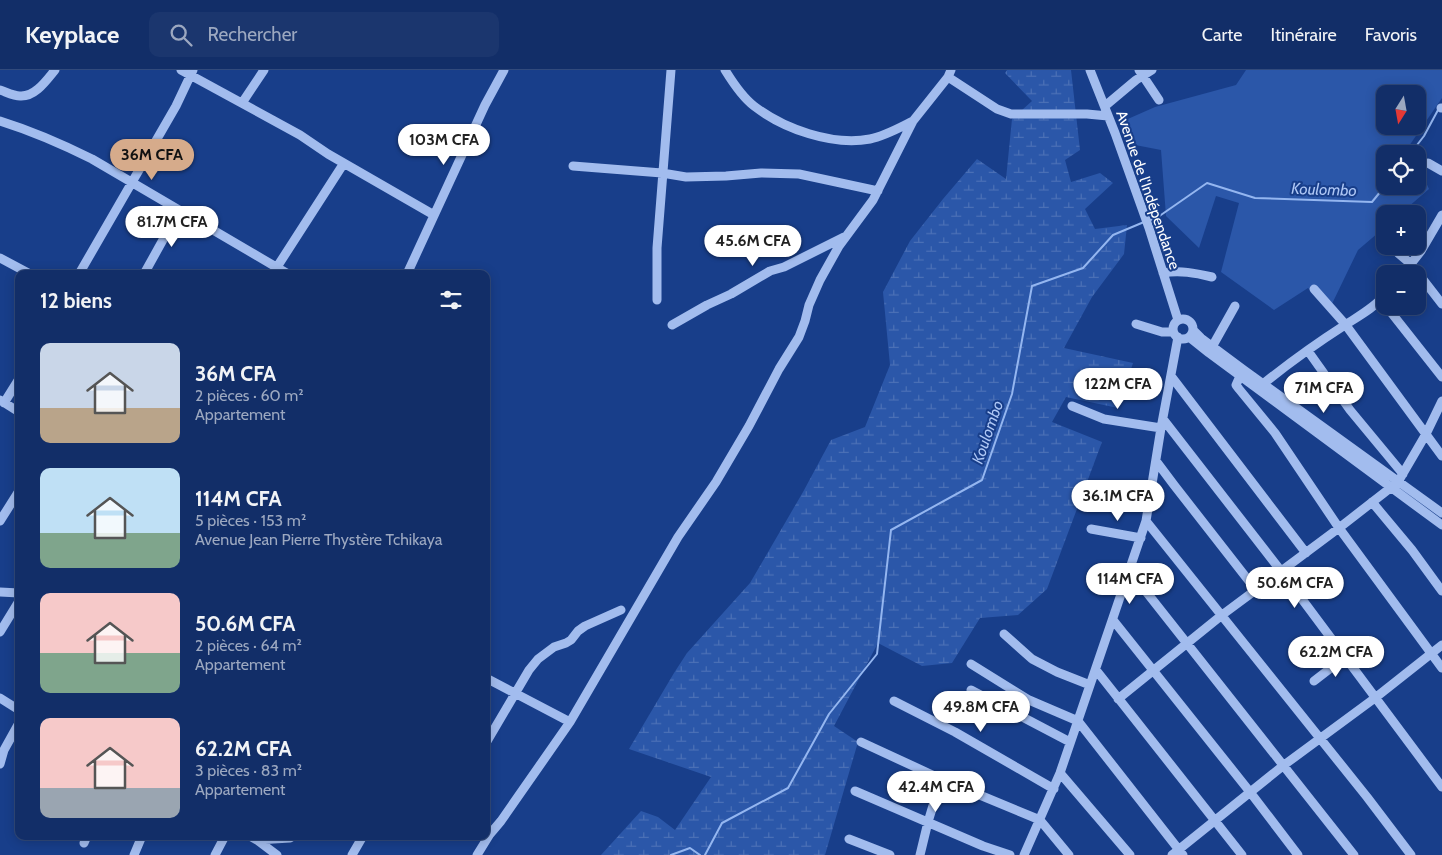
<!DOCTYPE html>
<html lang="fr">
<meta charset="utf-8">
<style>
:root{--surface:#122e68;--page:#1b366e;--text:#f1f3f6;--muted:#9ca8c0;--line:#314a7c;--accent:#d6ab8b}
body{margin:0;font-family:Cabin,sans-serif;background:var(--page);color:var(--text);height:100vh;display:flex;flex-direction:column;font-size:19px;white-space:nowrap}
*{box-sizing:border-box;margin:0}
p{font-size:16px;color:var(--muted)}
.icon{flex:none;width:28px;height:28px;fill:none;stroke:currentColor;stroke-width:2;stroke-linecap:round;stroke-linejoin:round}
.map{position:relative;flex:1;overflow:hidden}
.drawer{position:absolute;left:15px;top:200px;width:475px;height:570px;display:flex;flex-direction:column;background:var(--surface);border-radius:10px;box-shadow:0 2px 12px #0003,0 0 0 1px var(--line)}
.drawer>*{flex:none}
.needle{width:32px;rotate:191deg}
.buttons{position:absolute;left:1376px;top:15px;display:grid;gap:10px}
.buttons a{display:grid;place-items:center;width:50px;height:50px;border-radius:10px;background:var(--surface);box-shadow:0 2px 12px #0003,0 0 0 1px var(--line);font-size:25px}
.price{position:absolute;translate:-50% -42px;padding:0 11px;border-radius:18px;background:#fff;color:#222;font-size:16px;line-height:32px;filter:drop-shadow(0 1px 2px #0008)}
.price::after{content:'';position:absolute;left:50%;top:30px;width:15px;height:11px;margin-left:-8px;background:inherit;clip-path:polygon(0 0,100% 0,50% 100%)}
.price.current{background:var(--accent);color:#111}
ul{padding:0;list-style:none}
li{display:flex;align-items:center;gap:15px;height:125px;padding:0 25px}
li span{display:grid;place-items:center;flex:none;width:140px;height:100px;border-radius:10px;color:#555}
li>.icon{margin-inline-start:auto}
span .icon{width:60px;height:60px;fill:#fffc;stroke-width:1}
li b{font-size:21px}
h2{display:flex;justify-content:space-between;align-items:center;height:60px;padding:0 25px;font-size:21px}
header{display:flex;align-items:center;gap:30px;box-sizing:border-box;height:70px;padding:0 25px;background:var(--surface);border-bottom:1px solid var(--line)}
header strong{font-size:24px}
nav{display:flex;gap:28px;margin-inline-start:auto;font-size:18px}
.search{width:350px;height:45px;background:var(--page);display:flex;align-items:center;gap:12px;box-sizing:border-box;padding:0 18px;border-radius:10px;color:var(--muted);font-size:19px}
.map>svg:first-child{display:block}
.green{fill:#2b57a9;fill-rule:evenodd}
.wetland{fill:url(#wetland-marsh)}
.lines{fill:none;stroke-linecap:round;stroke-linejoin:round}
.stream{stroke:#94b6f0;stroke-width:2}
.minor{stroke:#a2bcee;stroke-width:9}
.labels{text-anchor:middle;stroke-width:4;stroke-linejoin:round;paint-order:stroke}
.street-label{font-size:15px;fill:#fff;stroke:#183e8a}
.water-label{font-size:16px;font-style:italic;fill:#aec7f5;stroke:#183e8a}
</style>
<header>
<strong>Keyplace</strong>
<div class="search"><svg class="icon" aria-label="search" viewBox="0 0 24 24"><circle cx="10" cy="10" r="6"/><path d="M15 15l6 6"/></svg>Rechercher</div>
<nav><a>Carte</a><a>Itinéraire</a><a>Favoris</a></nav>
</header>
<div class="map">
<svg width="1442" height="785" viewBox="0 0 1442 785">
<defs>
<pattern id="wetland-marsh" width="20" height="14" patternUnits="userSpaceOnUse" patternTransform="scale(1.25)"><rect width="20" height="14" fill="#2b57a9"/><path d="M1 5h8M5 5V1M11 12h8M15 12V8" fill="none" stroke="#4b70b6"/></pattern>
</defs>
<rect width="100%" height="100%" fill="#183e8a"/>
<path class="green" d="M1246,0H1442V28L1409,76L1412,84H1385V116H1418V95L1429,119L1400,144H1385V157L1358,180L1330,238L1308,218L1274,240L1221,202L1239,133L1216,126L1199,178L1166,146L1161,80L1130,74L1121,52L1155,37L1236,15ZM1385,24H1418V56H1385Z"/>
<path class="wetland" d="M1007,0H1071L1080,80L1065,90L1071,112L1100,103L1113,113L1085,139L1095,159L1127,155L1124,184L1092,227L1064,278L1133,293L1118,338L1066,327L1052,352L1102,372L1047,519L1018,545L980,548L952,593L922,596L878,573L834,656L858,672L825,785H601L641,741L658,747L675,760L711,707L629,679L674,603L687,583L750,513L803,422L831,370L865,357L890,295L883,222L910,171L943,129L977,89L1006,109L1012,49L1032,31L1005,3Z"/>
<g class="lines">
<path class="stream" d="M1410,84L1424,66L1438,40
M1148,151L1158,147L1207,113L1255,128L1372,132L1385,116
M671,785L690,778L700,785
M705,785L722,753L788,718L829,644L877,584L891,460L982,410L1012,324L1032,216L1083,198L1113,165L1144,152"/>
<path class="minor" d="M181,0L300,65L328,84L434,145
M725,0C733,13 742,27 754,36C784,59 832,76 870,69C885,66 899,58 913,51
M1090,0L1115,63L1149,158L1178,250
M1139,0L1159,30
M948,7L997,39L1011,44H1087L1108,46
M0,20C6,22 14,26 20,26C35,27 46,11 55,0
M242,33L264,0
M1105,36L1136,10L1152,0
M1441,38H1442
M0,51C32,61 62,74 92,89L288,204
M1428,93L1442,101
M573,96L662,103L686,107L726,106L761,103L799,104L878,121
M1398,183L1411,194L1442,234
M0,188L30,204
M277,197L344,93
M1163,203C1180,200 1195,203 1212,207
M79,204L176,36L193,0
M144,204L179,141
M407,204L485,35L504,0
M1403,204L1421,181L1442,145
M1314,219L1345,254L1442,386
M657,230V178L671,0
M1386,236L1442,307
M1173 259a10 10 0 1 1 20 0a10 10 0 1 1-20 0Z
M1136,254L1162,262H1173
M672,255L707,235L731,224L770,201L784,197L844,167
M1193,260L1201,268L1244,300L1442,443
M1189,267L1209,283L1442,455
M1212,277L1235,236
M1308,281L1350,340L1403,404
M1171,306L1306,483
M1240,306L1236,315L1239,319L1275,363L1339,458L1442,598
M1263,314C1289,293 1317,273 1345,255C1359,246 1374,238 1385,225
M0,330L19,342
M4,333L19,309
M1072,336L1104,349L1161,358
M1163,349L1281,501L1442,717
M1156,391L1174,415L1256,520
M1372,432L1412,480L1442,521
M0,451L19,421
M1146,451L1367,727L1411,785
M1091,459L1141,468
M1129,500L1354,785
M0,522L19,523
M1113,550L1250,722L1298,785
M0,562L19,531
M1004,564L1032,589L1057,602L1090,615
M971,594L1029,630L1078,651L1183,785
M1096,600L1242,785
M486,608L570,652
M1314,611L1345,587
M971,620L1070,672
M0,628L19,640
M1118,629L1222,545L1339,458L1398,412L1426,364L1442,331
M894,631L955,662L1054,719
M861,672L941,709L1040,750L1069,785
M486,673L529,600L538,589L554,577L566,573L571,570L578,561L585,556L621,540
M0,694L4,680L19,653
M1060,703L1130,785
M855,721L983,776L1010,785
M250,766L257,770L277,785
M849,769L890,785
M257,770L290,768L293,766
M84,773L87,766
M134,785L142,766
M215,785L225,766
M352,785L363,766
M477,785L490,764L501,751L570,652L678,467L716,412L749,356L779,299L799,267L805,251L809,235L820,210L839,176L873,130L913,51L948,7L951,0
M920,785L928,752L941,709
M1024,785L1060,703L1146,451L1161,358L1178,267
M1172,785L1284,695L1375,628L1442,575"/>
</g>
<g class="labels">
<g class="street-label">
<text transform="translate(1148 120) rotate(71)" y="5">Avenue de l'Indépendance</text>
</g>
<g class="water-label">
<text transform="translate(1324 119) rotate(2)" y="6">Koulombo</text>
<text transform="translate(987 362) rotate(-71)" y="6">Koulombo</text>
</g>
</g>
</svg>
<div class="buttons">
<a><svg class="needle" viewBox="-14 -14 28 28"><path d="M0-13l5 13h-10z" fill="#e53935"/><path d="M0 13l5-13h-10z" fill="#9ca8c0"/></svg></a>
<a><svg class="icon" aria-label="locate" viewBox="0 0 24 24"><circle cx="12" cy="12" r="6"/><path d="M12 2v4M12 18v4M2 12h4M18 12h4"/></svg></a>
<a>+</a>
<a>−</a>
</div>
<b class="price" style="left:444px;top:96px">103M CFA</b>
<b class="price current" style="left:152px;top:111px">36M CFA</b>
<b class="price" style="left:172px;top:178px">81.7M CFA</b>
<b class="price" style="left:753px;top:197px">45.6M CFA</b>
<b class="price" style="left:1118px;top:340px">122M CFA</b>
<b class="price" style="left:1324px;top:344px">71M CFA</b>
<b class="price" style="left:1118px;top:452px">36.1M CFA</b>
<b class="price" style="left:1130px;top:535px">114M CFA</b>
<b class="price" style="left:1295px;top:539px">50.6M CFA</b>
<b class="price" style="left:1336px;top:608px">62.2M CFA</b>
<b class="price" style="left:981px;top:663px">49.8M CFA</b>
<b class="price" style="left:936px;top:743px">42.4M CFA</b>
<section class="drawer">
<h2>12 biens<svg class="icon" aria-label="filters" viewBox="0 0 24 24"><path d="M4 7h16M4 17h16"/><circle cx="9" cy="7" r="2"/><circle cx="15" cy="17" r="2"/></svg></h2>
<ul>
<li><span style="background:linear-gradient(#c9d6e8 65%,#b9a48a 0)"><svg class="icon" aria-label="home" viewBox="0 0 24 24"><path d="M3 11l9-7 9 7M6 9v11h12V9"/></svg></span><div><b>36M CFA</b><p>2 pièces · 60 m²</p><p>Appartement</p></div></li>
<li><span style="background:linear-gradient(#bfe0f5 65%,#7fa58c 0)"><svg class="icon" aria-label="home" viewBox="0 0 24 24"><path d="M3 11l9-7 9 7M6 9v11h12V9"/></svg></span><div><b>114M CFA</b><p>5 pièces · 153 m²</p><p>Avenue Jean Pierre Thystère Tchikaya</p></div></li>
<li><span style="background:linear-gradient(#f6c9c9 60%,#7fa58c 0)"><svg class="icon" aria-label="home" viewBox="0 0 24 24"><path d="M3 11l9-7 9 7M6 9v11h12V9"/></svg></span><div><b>50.6M CFA</b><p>2 pièces · 64 m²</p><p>Appartement</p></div></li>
<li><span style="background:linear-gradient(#f6c9c9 70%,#9aa5b1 0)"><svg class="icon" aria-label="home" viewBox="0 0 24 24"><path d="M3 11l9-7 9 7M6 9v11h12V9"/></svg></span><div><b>62.2M CFA</b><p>3 pièces · 83 m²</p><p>Appartement</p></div></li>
</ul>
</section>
</div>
